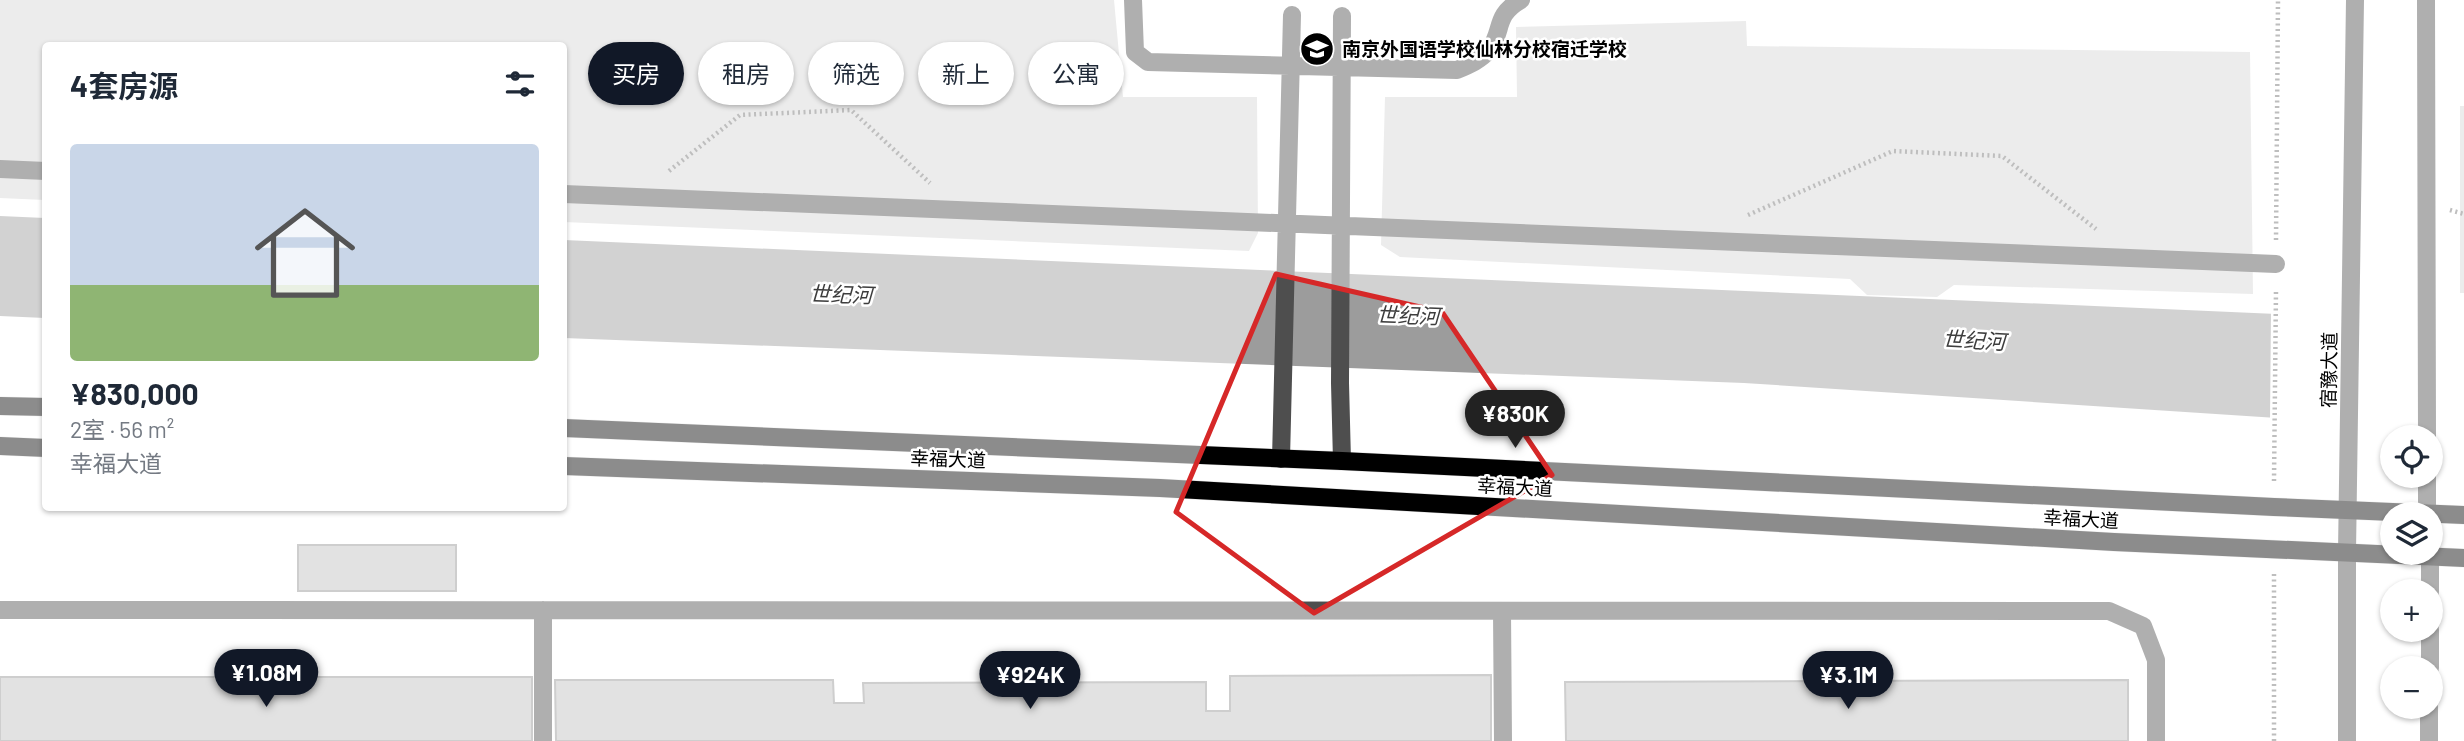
<!DOCTYPE html>
<html lang="zh">
<meta charset="utf-8">
<style>
:root{--surface:#fff;--page:#f2f2f3;--text:#1f2937;--muted:#747a83;--accent:#111827}
body{margin:0;font-family:Barlow,"Noto Sans SC",sans-serif;background:var(--page);color:var(--text);height:100vh;display:flex;flex-direction:column;font-size:26px;white-space:nowrap}
*{box-sizing:border-box;margin:0}
p{font-size:23px;color:var(--muted)}
.icon{flex:none;width:38px;height:38px;fill:none;stroke:currentColor;stroke-width:2;stroke-linecap:round;stroke-linejoin:round}
.map{position:relative;flex:1;overflow:hidden}
.sheet{position:absolute;left:42px;top:42px;width:525px;height:469px;display:flex;flex-direction:column;background:var(--surface);border-radius:7px;box-shadow:0 2px 5px #0004}
.sheet>*{flex:none}
.top-card{position:absolute;left:588px;top:42px;width:665px;height:63px;display:flex;gap:14px}
.tools{position:absolute;left:2380px;top:425px;display:grid;gap:14px}
.tools a{display:grid;place-items:center;width:63px;height:63px;border-radius:50%;background:var(--surface);box-shadow:0 2px 5px #0004;font-size:35px}
.price{position:absolute;translate:-50% -60px;padding:0 16px;border-radius:24px;background:var(--accent);color:#fff;font-size:23px;line-height:46px;filter:drop-shadow(0 2px 4px #0008)}
.price::after{content:'';position:absolute;left:50%;top:42px;width:21px;height:16px;margin-left:-10px;background:inherit;clip-path:polygon(0 0,100% 0,50% 100%)}
.price.current{background:#222;color:#fff}
ul{padding:0;list-style:none}
li{display:grid;align-content:center;gap:14px;height:371px;padding:0 28px}
li span{display:grid;place-items:center;height:217px;border-radius:7px;color:#555}
li>.icon{margin-inline-start:auto}
span .icon{width:126px;height:126px;fill:#fffc;stroke-width:1}
li b{font-size:30px}
h2{display:flex;justify-content:space-between;align-items:center;height:84px;padding:0 28px;font-size:30px}
.tag{padding:0 24px;border-radius:32px;background:var(--surface);box-shadow:0 2px 5px #0004;font-size:24px;line-height:63px}
.tag.current{background:var(--accent);color:#fff}
.map>svg:first-child{display:block}
.green{fill:#d5d5d5}
.water{fill:#9c9c9c}
.pier{fill:#fff}
.building{fill:#bebebe;stroke:#929292;stroke-width:2}
.lines{fill:none;stroke-linecap:round;stroke-linejoin:round}
.major-casing{stroke:#dbdbdb;stroke-width:19}
.path{stroke:#707070;stroke-width:4.5;stroke-dasharray:2 3.5;stroke-linecap:butt}
.minor{stroke:#4e4e4e;stroke-width:18}
.major{stroke:#000;stroke-width:18}
.marked{fill:none;stroke:#d62828;stroke-width:5;stroke-linejoin:round}
.labels{text-anchor:middle;stroke-width:5;stroke-linejoin:round;paint-order:stroke}
.poi-label{font-size:19px;font-weight:bold;fill:#000;stroke:#fff;text-anchor:start}
.street-label{font-size:19px;fill:#000;stroke:#fff}
.water-label{font-size:21px;font-style:italic;fill:#3d3d3d;stroke:#fff}
</style>
<div class="map">
<svg width="2464" height="741" viewBox="0 0 2464 741">
<rect width="100%" height="100%" fill="#fff"/>
<path class="green" d="M0,0H1114L1123,97H1257L1258,233L1249,251L564,222V46H46L45,200L0,198Z
M1746,21L1747,46L2250,52L2253,294L1954,285L1937,297L1867,295L1850,279L1400,257L1381,245L1385,97H1517L1516,27Z
M2460,106H2464V293H2460Z"/>
<path class="water" d="M0,216L45,218V318L0,316Z
M564,240L2464,322V423L2277,418L1744,383L564,338Z"/>
<path class="pier" d="M2271,311L2464,319V427L2270,421Z"/>
<path class="building" d="M298,545H456V591H298Z
M1491,675V741H556L555,680H833L834,703H864L863,683L1206,682V711H1230V676Z
M0,677H532V741H0Z
M2128,680V741H1566L1565,682Z"/>
<g class="lines">
<g class="major-casing">
<path id="major" d="M0,406L46,407
M564,428L1342,461L2274,507L2464,515
M0,446L46,448
M564,466L1160,488L2114,542L2464,558"/>
</g>
<path class="path" d="M669,171L740,115L851,110L930,183
M2450,210L2464,214
M1748,215L1893,151L2002,156L2096,229
M2276,240L2278,0
M2274,481L2276,290
M2274,574V741"/>
<path class="minor" d="M1133,0L1135,52L1148,62L1457,70C1469,65 1481,60 1489,50C1504,31 1493,16 1521,0
M2426,0L2427,438
M1342,16L1340,383L1342,461
M0,169L46,171
M564,194L2276,264
M1281,459L1292,15
M2427,476V514
M2430,553V592
M0,610L2109,611L2143,626L2156,660V741
M543,610V741
M1502,611L1503,741
M2430,668V630
M2347,741V552L2355,0
M2429,741V707"/>
<use href="#major" class="major"/>
</g>
<path d="M0 0H2464V741H0ZM1276,274L1442,312L1552,475L1314,613L1176,512Z" fill="#fff" fill-opacity=".55" fill-rule="evenodd"/>
<path class="marked" d="M1276,274L1442,312L1552,475L1314,613L1176,512Z"/>
<defs>
<g id="school-disc" transform="scale(1.75)"><circle r="9.5" fill="#000" stroke="#fff"/><path d="M0-5L7-2L0 1L-7-2ZM-4 1L0 2.5L4 1V4Q0 6-4 4Z" fill="#fff"/></g>
</defs>
<g fill-rule="evenodd">
<use href="#school-disc" x="1317" y="49"/>
</g>
<g class="labels">
<g class="poi-label">
<text x="1342" y="56">南京外国语学校仙林分校宿迁学校</text>
</g>
<g class="street-label">
<text transform="translate(2329 370) rotate(-89)" y="7">宿豫大道</text>
<text transform="translate(948 459) rotate(2)" y="7">幸福大道</text>
<text transform="translate(1515 487) rotate(3)" y="7">幸福大道</text>
<text transform="translate(2081 519) rotate(3)" y="7">幸福大道</text>
</g>
<g class="water-label">
<text transform="translate(841 295) rotate(2)" y="7">世纪河</text>
<text transform="translate(1408 316) rotate(2)" y="7">世纪河</text>
<text transform="translate(1974 341) rotate(3)" y="7">世纪河</text>
</g>
</g>
</svg>
<div class="tools">
<a><svg class="icon" aria-label="locate" viewBox="0 0 24 24"><circle cx="12" cy="12" r="6"/><path d="M12 2v4M12 18v4M2 12h4M18 12h4"/></svg></a>
<a><svg class="icon" aria-label="layers" viewBox="0 0 24 24"><path d="M12 4l9 5-9 5-9-5zM3 14l9 5 9-5"/></svg></a>
<a>+</a>
<a>−</a>
</div>
<b class="price current" style="left:1515px;top:450px">¥830K</b>
<b class="price" style="left:266px;top:709px">¥1.08M</b>
<b class="price" style="left:1030px;top:711px">¥924K</b>
<b class="price" style="left:1848px;top:711px">¥3.1M</b>
<div class="top-card">
<a class="tag current">买房</a>
<a class="tag">租房</a>
<a class="tag">筛选</a>
<a class="tag">新上</a>
<a class="tag">公寓</a>
</div>
<section class="sheet">
<h2>4套房源<svg class="icon" aria-label="filters" viewBox="0 0 24 24"><path d="M4 7h16M4 17h16"/><circle cx="9" cy="7" r="2"/><circle cx="15" cy="17" r="2"/></svg></h2>
<ul>
<li><span style="background:linear-gradient(#c9d6e8 65%,#8fb573 0)"><svg class="icon" aria-label="home" viewBox="0 0 24 24"><path d="M3 11l9-7 9 7M6 9v11h12V9"/></svg></span><div><b>¥830,000</b><p>2室 · 56 m²</p><p>幸福大道</p></div></li>
</ul>
</section>
</div>
